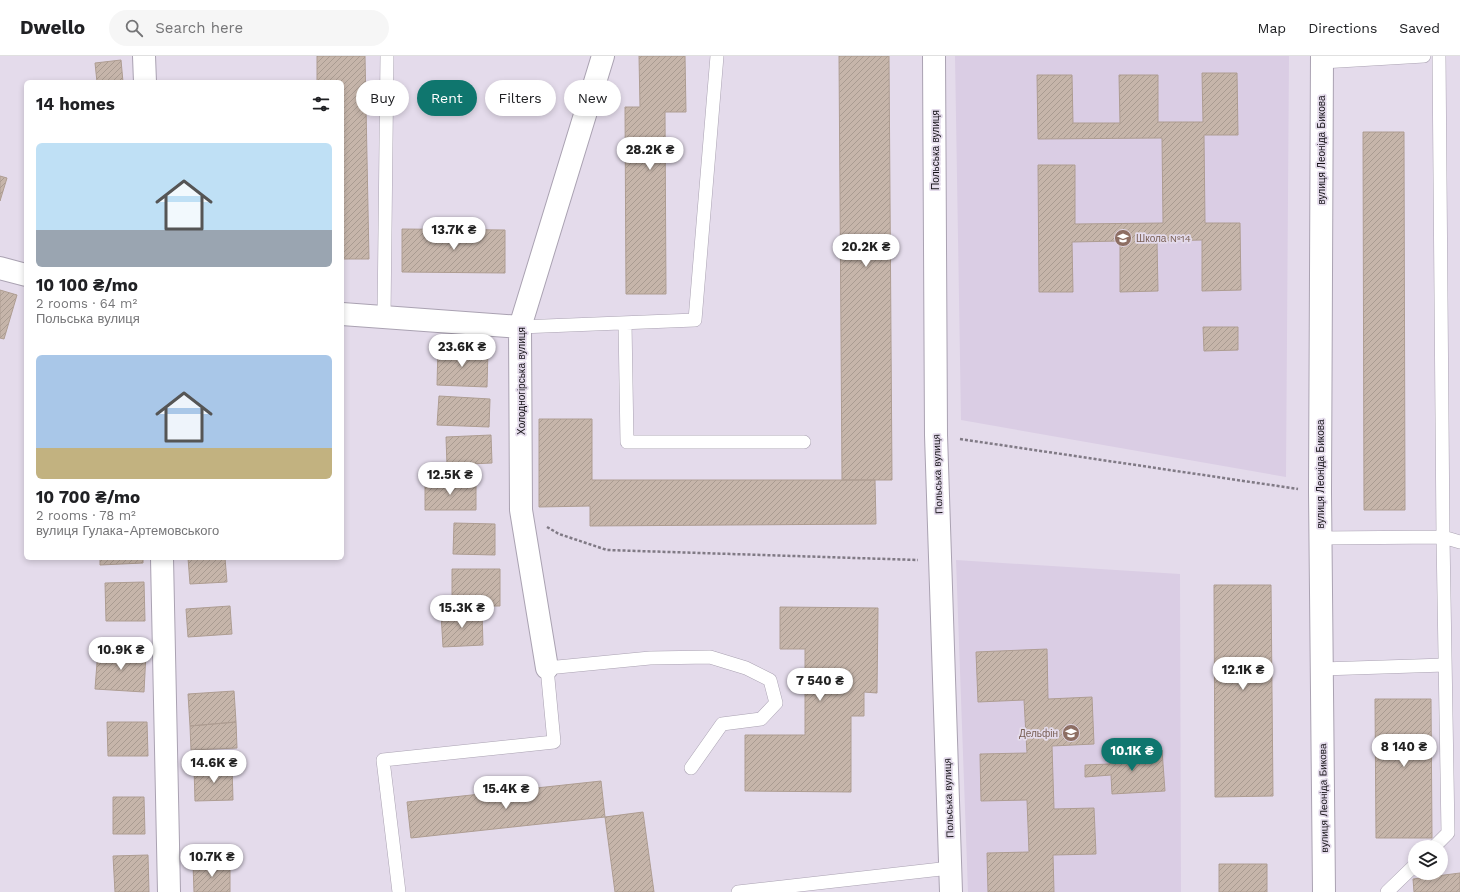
<!DOCTYPE html>
<meta charset="utf-8">
<style>
:root{--surface:#fff;--page:#f6f6f6;--text:#202124;--muted:#757577;--line:#e0e0e0;--accent:#0f766e}
body{margin:0;font-family:"Work Sans",sans-serif;background:var(--page);color:var(--text);height:100vh;display:flex;flex-direction:column;font-size:15px;white-space:nowrap}
*{box-sizing:border-box;margin:0}
p{font-size:13px;color:var(--muted)}
.icon{flex:none;width:22px;height:22px;fill:none;stroke:currentColor;stroke-width:2;stroke-linecap:round;stroke-linejoin:round}
.map{position:relative;flex:1;overflow:hidden}
.drawer{position:absolute;left:24px;top:24px;width:320px;height:480px;display:flex;flex-direction:column;background:var(--surface);border-radius:6px;box-shadow:0 2px 6px #0003}
.drawer>*{flex:none}
.banner{position:absolute;left:356px;top:24px;width:380px;height:36px;display:flex;gap:8px}
.controls{position:absolute;left:1408px;top:784px;display:grid;gap:8px}
.controls a{display:grid;place-items:center;width:40px;height:40px;border-radius:50%;background:var(--surface);box-shadow:0 2px 6px #0003;font-size:20px}
.price{position:absolute;translate:-50% -34px;padding:0 9px;border-radius:14px;background:#fff;color:#222;font-size:13px;line-height:26px;filter:drop-shadow(0 1px 2px #0008)}
.price::after{content:'';position:absolute;left:50%;top:24px;width:12px;height:9px;margin-left:-6px;background:inherit;clip-path:polygon(0 0,100% 0,50% 100%)}
.price.selected{background:var(--accent);color:#fff}
ul{padding:0;list-style:none}
li{display:grid;align-content:center;gap:8px;height:212px;padding:0 12px}
li span{display:grid;place-items:center;height:124px;border-radius:6px;color:#555}
li>.icon{margin-inline-start:auto}
span .icon{width:72px;height:72px;fill:#fffc;stroke-width:1}
li b{font-size:17px}
h2{display:flex;justify-content:space-between;align-items:center;height:48px;padding:0 12px;font-size:17px}
.chip{padding:0 14px;border-radius:18px;background:var(--surface);box-shadow:0 2px 6px #0003;font-size:14px;line-height:36px}
.chip.selected{background:var(--accent);color:#fff}
header{display:flex;align-items:center;gap:24px;box-sizing:border-box;height:56px;padding:0 20px;background:var(--surface);border-bottom:1px solid var(--line)}
header strong{font-size:19px}
nav{display:flex;gap:22px;margin-inline-start:auto;font-size:14px}
.search{width:280px;height:36px;background:var(--page);display:flex;align-items:center;gap:10px;box-sizing:border-box;padding:0 14px;border-radius:22px;color:var(--muted);font-size:15px}
.map>svg:first-child{display:block}
.built{fill:#dacde4}
.building{fill:url(#building-hatch);stroke:#ae9d92}
.lines{fill:none;stroke-linecap:round;stroke-linejoin:round}
.service-casing{stroke:#aaa2b2;stroke-width:14}
.minor-casing{stroke:#aaa2b2;stroke-width:24}
.path{stroke:#807a85;stroke-width:2.5;stroke-dasharray:3 2;stroke-linecap:butt}
.service{stroke:#fff;stroke-width:13}
.minor{stroke:#fff;stroke-width:22}
.labels{text-anchor:middle;stroke-width:3.5;stroke-linejoin:round;paint-order:stroke}
.street-label{font-size:10px;fill:#131015;stroke:#e4dbeb}
.education-label{font-size:10px;fill:#785e54;stroke:#e4dbeb;text-anchor:start}
</style>
<header>
<strong>Dwello</strong>
<div class="search"><svg class="icon" aria-label="search" viewBox="0 0 24 24"><circle cx="10" cy="10" r="6"/><path d="M15 15l6 6"/></svg>Search here</div>
<nav><a>Map</a><a>Directions</a><a>Saved</a></nav>
</header>
<div class="map">
<svg width="1460" height="836" viewBox="0 0 1460 836">
<defs>
<pattern id="building-hatch" width="6" height="6" patternUnits="userSpaceOnUse"><rect width="6" height="6" fill="#c6b5aa"/><path d="M-1 1l2-2M0 6l6-6M5 7l2-2" fill="none" stroke="#a99b91"/></pattern>
</defs>
<rect width="100%" height="100%" fill="#e4dbeb"/>
<path class="built" d="M955,0H1289L1286,421L961,364Z
M956,504L1180,518L1181,836H968Z"/>
<path class="building" d="M317,0H365L369,203H342V26H317Z
M639,0H685L686,56H665L666,238H626L625,51H640Z
M839,0H889L892,424H842Z
M121,4L123,26H97L95,7Z
M1202,17H1237L1238,79H1204L1205,167H1240L1241,234L1202,235V184L1157,185L1158,235L1120,236V185L1072,186L1073,236H1039L1038,109H1075V168L1163,167L1162,82L1038,83L1037,19H1072L1073,67H1120L1119,19H1158V66H1203Z
M1363,76H1404L1405,454H1364Z
M0,120L7,122L0,145Z
M402,173L505,174V217L402,216Z
M0,234L17,239L4,283L0,282Z
M1203,271H1238V294L1204,295Z
M438,292L488,294L487,331L437,329Z
M439,340L490,343L489,371L437,369Z
M539,363H592V424H875L876,468L590,470V450L539,451Z
M491,379L492,407L447,409L446,381Z
M425,425H476V454H425Z
M454,467L495,468V499L453,498Z
M100,502H143V507L100,509Z
M188,502H225L227,526L190,528Z
M452,513H500V550H452Z
M144,526L145,565H106L105,527Z
M1214,529H1271L1273,740L1215,741Z
M230,550L232,578L188,581L186,553Z
M780,551L878,552L877,637L864,636V660H851V736L745,735V679H805V593H780Z
M482,556L483,589L443,591L441,558Z
M1047,593L1048,643L1092,641L1094,688L1052,690L1054,753L1094,752L1096,798L1053,799L1054,836H988L987,797L1029,796L1027,744L981,745L980,698L1027,697L1024,644L978,646L976,596Z
M98,594L146,597L144,636L95,633Z
M234,635L236,666L190,670L188,638Z
M1375,643H1431L1432,782H1376Z
M107,666H147L148,700H108Z
M236,666L237,692L191,694L190,670Z
M1162,694L1165,735L1112,738L1111,719L1085,721V709L1110,708L1109,697Z
M232,711L233,744L195,745L194,712Z
M601,725L605,761L411,782L407,746Z
M113,741H144L145,778H113Z
M643,756L654,836H615L605,761Z
M148,799L149,836H115L113,800Z
M230,807V836H194L193,808Z
M1219,808H1267V836H1219Z
M1460,817V836H1414L1413,823Z"/>
<g class="lines">
<g class="service-casing">
<path id="service" d="M1322,6L1424,0
M384,261L387,0
M625,267L627,386H804
M520,271L695,264L717,0
M1320,482L1443,481L1460,486
M1322,613L1445,609
M1434,791L1448,777L1443,481L1439,0
M399,836L383,704L554,686L547,612L650,602L710,601L746,612L770,624L776,647L761,663L722,668L691,712
M738,836L950,812
M1387,836L1415,809"/>
</g>
<g class="minor-casing">
<path id="minor" d="M144,0L145,26
M934,0L936,379L951,836
M1322,0L1320,436L1324,836
M0,212L26,219
M342,258L520,271
M162,502L169,836
M547,612L521,454L520,271L603,0"/>
</g>
<path class="path" d="M960,383L1298,433
M547,471L559,478L607,494L918,504"/>
<use href="#service" class="service"/>
<use href="#minor" class="minor"/>
</g>
<defs>
<g id="school-disc" transform="scale(0.9)"><circle r="9.5" fill="#8d6e63" stroke="#e4dbeb"/><path d="M0-5L7-2L0 1L-7-2ZM-4 1L0 2.5L4 1V4Q0 6-4 4Z" fill="#fff"/></g>
</defs>
<g fill-rule="evenodd">
<use href="#school-disc" x="1123" y="182"/>
<use href="#school-disc" x="1071" y="677"/>
</g>
<g class="labels">
<g class="street-label">
<text transform="translate(935 94) rotate(-90)" y="4">Польська вулиця</text>
<text transform="translate(1321 94) rotate(-90)" y="4">вулиця Леоніда Бикова</text>
<text transform="translate(521 325) rotate(-90)" y="4">Холодногірська вулиця</text>
<text transform="translate(937 418) rotate(-92)" y="4">Польська вулиця</text>
<text transform="translate(1320 418) rotate(-90)" y="4">вулиця Леоніда Бикова</text>
<text transform="translate(948 742) rotate(-92)" y="4">Польська вулиця</text>
<text transform="translate(1323 742) rotate(-91)" y="4">вулиця Леоніда Бикова</text>
</g>
<g class="education-label">
<text x="1136" y="186">Школа №14</text>
<text x="1058" y="681" text-anchor="end">Дельфін</text>
</g>
</g>
</svg>
<div class="controls">
<a><svg class="icon" aria-label="layers" viewBox="0 0 24 24"><path d="M12 4l9 5-9 5-9-5zM3 14l9 5 9-5"/></svg></a>
</div>
<b class="price" style="left:650px;top:115px">28.2K ₴</b>
<b class="price" style="left:454px;top:195px">13.7K ₴</b>
<b class="price" style="left:866px;top:212px">20.2K ₴</b>
<b class="price" style="left:462px;top:312px">23.6K ₴</b>
<b class="price" style="left:450px;top:440px">12.5K ₴</b>
<b class="price" style="left:462px;top:573px">15.3K ₴</b>
<b class="price" style="left:121px;top:615px">10.9K ₴</b>
<b class="price" style="left:1243px;top:635px">12.1K ₴</b>
<b class="price" style="left:820px;top:646px">7 540 ₴</b>
<b class="price" style="left:1404px;top:712px">8 140 ₴</b>
<b class="price selected" style="left:1132px;top:716px">10.1K ₴</b>
<b class="price" style="left:214px;top:728px">14.6K ₴</b>
<b class="price" style="left:506px;top:754px">15.4K ₴</b>
<b class="price" style="left:212px;top:822px">10.7K ₴</b>
<div class="banner">
<a class="chip">Buy</a>
<a class="chip selected">Rent</a>
<a class="chip">Filters</a>
<a class="chip">New</a>
</div>
<section class="drawer">
<h2>14 homes<svg class="icon" aria-label="filters" viewBox="0 0 24 24"><path d="M4 7h16M4 17h16"/><circle cx="9" cy="7" r="2"/><circle cx="15" cy="17" r="2"/></svg></h2>
<ul>
<li><span style="background:linear-gradient(#bfe0f5 70%,#9aa5b1 0)"><svg class="icon" aria-label="home" viewBox="0 0 24 24"><path d="M3 11l9-7 9 7M6 9v11h12V9"/></svg></span><div><b>10 100 ₴/mo</b><p>2 rooms · 64 m²</p><p>Польська вулиця</p></div></li>
<li><span style="background:linear-gradient(#a9c7e8 75%,#c2b280 0)"><svg class="icon" aria-label="home" viewBox="0 0 24 24"><path d="M3 11l9-7 9 7M6 9v11h12V9"/></svg></span><div><b>10 700 ₴/mo</b><p>2 rooms · 78 m²</p><p>вулиця Гулака-Артемовського</p></div></li>
</ul>
</section>
</div>
